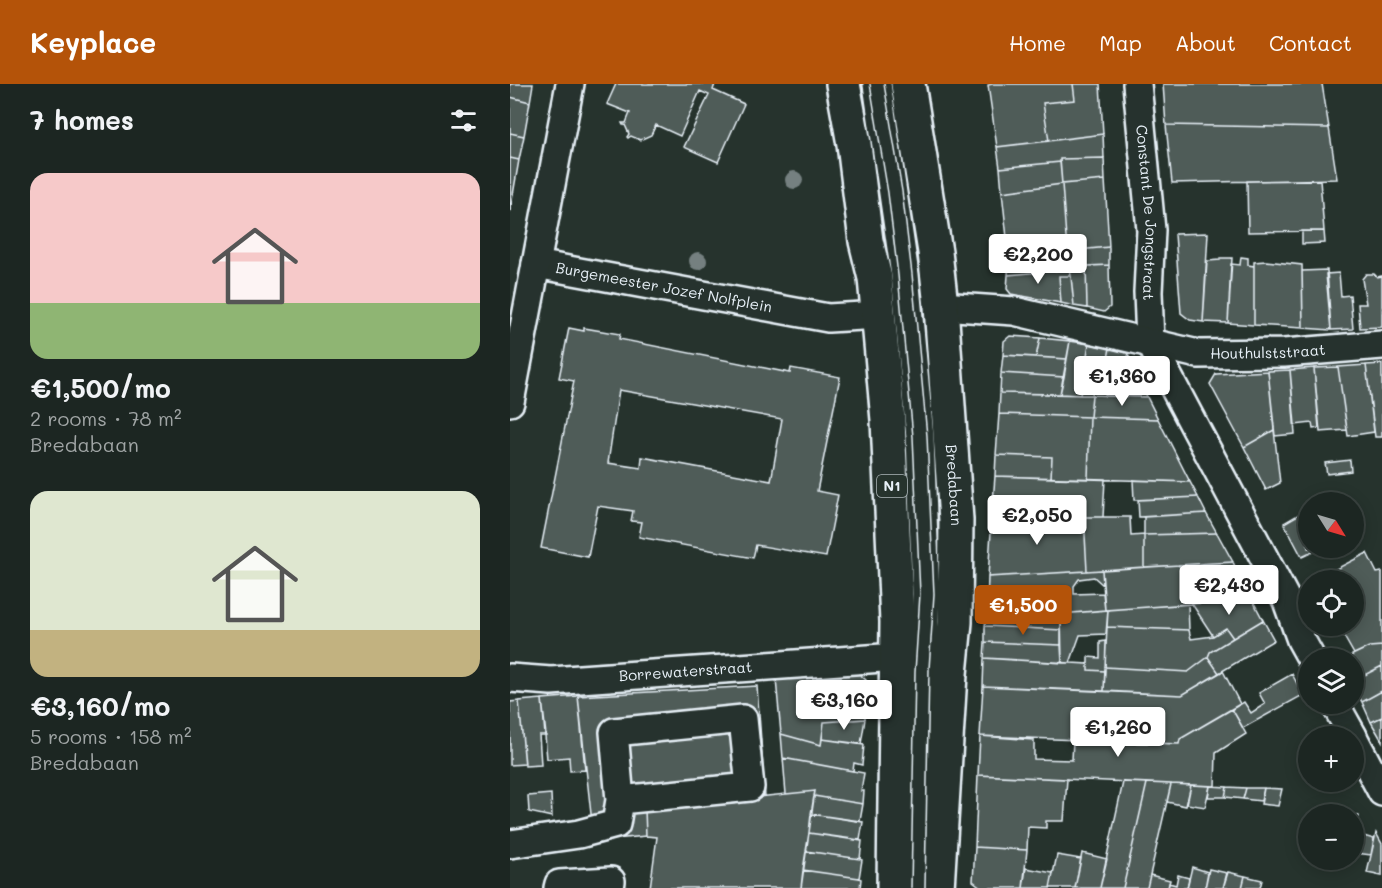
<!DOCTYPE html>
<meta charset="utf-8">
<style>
:root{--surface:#1c2622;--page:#29322f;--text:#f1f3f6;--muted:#a0a5a5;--line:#3a4340;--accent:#b45309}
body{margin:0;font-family:Mali,sans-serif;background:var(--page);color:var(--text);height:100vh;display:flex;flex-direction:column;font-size:22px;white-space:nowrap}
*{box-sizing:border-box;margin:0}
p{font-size:20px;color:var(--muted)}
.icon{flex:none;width:33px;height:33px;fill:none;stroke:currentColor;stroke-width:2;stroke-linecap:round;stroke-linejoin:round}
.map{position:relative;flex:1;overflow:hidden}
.side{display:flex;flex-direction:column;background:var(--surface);width:510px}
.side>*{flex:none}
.needle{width:39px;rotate:127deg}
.controls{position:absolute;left:788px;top:408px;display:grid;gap:12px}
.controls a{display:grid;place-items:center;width:66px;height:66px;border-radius:50%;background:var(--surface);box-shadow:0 3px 15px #0003,0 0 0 2px var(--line);font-size:30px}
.price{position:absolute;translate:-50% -51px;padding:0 14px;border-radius:6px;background:#fff;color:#222;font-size:20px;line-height:39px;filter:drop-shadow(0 2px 3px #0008)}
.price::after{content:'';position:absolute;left:50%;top:36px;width:18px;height:14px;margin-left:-9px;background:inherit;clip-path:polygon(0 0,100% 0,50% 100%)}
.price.current{background:var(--accent);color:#fff}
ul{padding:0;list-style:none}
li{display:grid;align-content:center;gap:12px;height:318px;padding:0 30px}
li span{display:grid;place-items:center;height:186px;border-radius:18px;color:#555}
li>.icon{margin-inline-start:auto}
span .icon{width:108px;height:108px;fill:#fffc;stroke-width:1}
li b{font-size:26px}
h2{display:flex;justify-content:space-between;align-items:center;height:72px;padding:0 30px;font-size:26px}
header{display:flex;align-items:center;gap:36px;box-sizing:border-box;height:84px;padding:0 30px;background:var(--accent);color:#fff}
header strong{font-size:28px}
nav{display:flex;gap:33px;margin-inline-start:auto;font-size:21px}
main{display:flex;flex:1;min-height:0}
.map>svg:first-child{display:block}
.building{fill:#505c59;stroke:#e8f1f8;stroke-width:1.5;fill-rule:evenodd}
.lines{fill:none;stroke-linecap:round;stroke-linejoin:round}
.minor-casing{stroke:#e8f1f8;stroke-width:32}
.major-casing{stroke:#e8f1f8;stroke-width:38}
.minor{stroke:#26332d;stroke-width:27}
.major{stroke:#26332d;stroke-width:33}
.tram{stroke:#e8f1f8;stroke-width:1.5}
.tree{fill:#758080}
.labels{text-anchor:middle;stroke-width:5;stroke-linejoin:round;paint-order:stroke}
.shield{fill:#26332d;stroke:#aeb8bb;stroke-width:1.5}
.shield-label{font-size:14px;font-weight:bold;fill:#e8f1f8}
.street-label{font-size:15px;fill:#e8f1f8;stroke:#26332d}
</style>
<header>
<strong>Keyplace</strong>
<nav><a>Home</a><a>Map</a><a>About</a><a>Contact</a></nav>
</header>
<main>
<section class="side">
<h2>7 homes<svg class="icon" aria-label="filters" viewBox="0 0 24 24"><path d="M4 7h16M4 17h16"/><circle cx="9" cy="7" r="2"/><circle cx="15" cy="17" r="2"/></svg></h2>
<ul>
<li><span style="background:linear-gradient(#f6c9c9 70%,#8fb573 0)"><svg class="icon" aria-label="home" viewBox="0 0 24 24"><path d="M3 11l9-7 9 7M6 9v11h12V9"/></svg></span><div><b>€1,500/mo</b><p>2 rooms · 78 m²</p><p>Bredabaan</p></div></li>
<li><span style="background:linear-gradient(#dfe7d0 75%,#c2b280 0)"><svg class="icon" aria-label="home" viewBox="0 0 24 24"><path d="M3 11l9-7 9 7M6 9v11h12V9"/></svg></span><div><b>€3,160/mo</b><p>5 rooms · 158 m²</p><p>Bredabaan</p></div></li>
</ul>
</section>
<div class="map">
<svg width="872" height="804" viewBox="0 0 872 804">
<rect width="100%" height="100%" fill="#26332d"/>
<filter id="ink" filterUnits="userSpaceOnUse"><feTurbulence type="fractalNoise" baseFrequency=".0167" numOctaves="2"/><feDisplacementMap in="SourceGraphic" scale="12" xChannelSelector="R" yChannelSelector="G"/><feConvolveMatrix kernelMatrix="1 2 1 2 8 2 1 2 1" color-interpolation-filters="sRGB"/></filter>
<g filter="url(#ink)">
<path class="building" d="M0,0H23L20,18L0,13Z
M106,0H205L203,6L234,20L208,78L174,63L199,11L190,7L170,52L146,41L141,51L130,56L121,52L118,54L117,53L119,50L115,41H113L112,39H116L120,29L97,20Z
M483,0H563L565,16L533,19L539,57L487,63L478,1Z
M563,0H590L593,50L539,57L533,19L565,16Z
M653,0H812L819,44L656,41Z
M0,13L20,18L14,52L0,49Z
M656,41L819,44L827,95L662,99Z
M0,49L14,52L9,76L0,74Z
M593,50L594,74L550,75V78L490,84L487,63Z
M0,74L9,76L0,128Z
M594,74L595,96L552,100L550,75Z
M550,78L552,100L492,108L490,84Z
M595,96L599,163L557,167L552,100Z
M810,96L814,147L738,148L737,97Z
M552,100L557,167L499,172L492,108Z
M792,147H814L815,159L792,160Z
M698,149L693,238L680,236L671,229L665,150Z
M599,163V181L560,183V185L542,187L541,184L530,186V188L498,191L499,172Z
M731,173L738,174V181L744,182V241L718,239L721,180L730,181Z
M710,174H722L718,239L693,238L697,177L710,176Z
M756,177L792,181L793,244L744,241V178Z
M599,181L600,223L594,228L577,224L576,182Z
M576,182L577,224L564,222L560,183Z
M541,184L542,187L560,185L561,192H549L551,219L501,210L497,205L498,191L530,188V186Z
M817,186L821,246L793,244L792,187Z
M829,189L831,212L840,211L843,245L821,246L816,190Z
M856,190H864L867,193L872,192V243L850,244L848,220H856L852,195Z
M549,192H561L564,222L551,219Z
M59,244L74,247V244L110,250L109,255L280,289L281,284L330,293L307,407L328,411L316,473L246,461L243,474L129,453L132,438L121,437L123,427L88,422L78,473L31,464L64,297L49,294ZM109,306L272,335L261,397L132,373L131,384L98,379Z
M500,252L530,254L526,273L493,271L494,257Z
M530,254L560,257L557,275L526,273Z
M560,257L579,260L570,311L550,310Z
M579,260L600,264L594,296L585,294L582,311H570Z
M600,264L617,269L632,299L637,313L595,312L598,296H594Z
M493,271L557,275L554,293L491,289Z
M872,280V353H865L856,281Z
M856,281L864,348L838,352L828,283Z
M828,283L837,346L810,348L804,284Z
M804,284L809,344L803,345L802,339L785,341L780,286Z
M780,286L785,350L765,352L758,287Z
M758,287L764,346L734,363L700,300L706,290Z
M491,289L554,293L550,310L490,309Z
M490,309L582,311L580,333L489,330Z
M582,311L637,313L648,335L580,333Z
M489,330L580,333L578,395L541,394L542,373L486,371Z
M580,333L648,335L680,398L578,395Z
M764,346L770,399L756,406L734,363Z
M486,371L542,373L541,394L485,392Z
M840,376L841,387L817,390L815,379Z
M485,392L595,395L593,433H482Z
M623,396L680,398L688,413L624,416Z
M688,413L696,429L629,433L628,416Z
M793,428L798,437V464H811L792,473L774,439Z
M696,429L707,449L634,451V433Z
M482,433H574L577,487L478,493Z
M574,433H620L621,452L634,451V483L577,487Z
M707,449L723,478L634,483V451Z
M857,469L867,489L872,488V562L859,563L844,570L828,542H843V496H805Z
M723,478L734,502L678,507L669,481Z
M669,481L682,520L595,526L592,486Z
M592,486L593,501L584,493L569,495L564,502V510L593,509L595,526L551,530L550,520L477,524L478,493Z
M734,502L742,515L682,520L678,507Z
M742,515L753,536L723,554L716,544L703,552L682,520Z
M550,520L551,546L475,542L477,524Z
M678,520L679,546L597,543L598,526Z
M598,526L596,550L570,551L560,579H552L551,530Z
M753,536L764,556L709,589L698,573L700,568Z
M475,542L551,546V561L475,558Z
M597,543L679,546L681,555L703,552L716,544L723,554L700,568L698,573L678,588L595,583Z
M596,557L595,587L578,586V573L590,574V558Z
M475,558L551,561L552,579L474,574Z
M872,562V582L843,597V574H836L859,563Z
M698,573L709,589L672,611L594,607L595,583L678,588Z
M474,574L578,580V586L595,587L594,607L473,602Z
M872,582V607L852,618L843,603V597Z
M713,587L730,620L670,655L669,660L470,652L473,602L672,611Z
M347,588L356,596L355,635L314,638L311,661L271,650L266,595Z
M782,590L793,611L733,644L722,625L734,618L741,629L755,620L749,609Z
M247,602L255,712L135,725L136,752L84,757L68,612Z
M872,607V633L861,638L852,618Z
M68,612L75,686L60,687L59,673L37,675L32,615Z
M32,615L36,651H29L31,681L15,682L9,617Z
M9,617L15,680L0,681V618Z
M722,625L736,650L706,669L705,702L468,691L470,652L524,656V675L562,676L563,657L669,660L670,655Z
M872,633V657L861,638Z
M355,635L351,660L312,655L314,638Z
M271,650L311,661L312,655L354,661L352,681L344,679L343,687L273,674Z
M273,674L354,689L351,707H354L353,720L304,712L305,707L276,710Z
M468,691L557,695L554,737H536V744L518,743L517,766L465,763Z
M613,698L637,699L613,804H590Z
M637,699L661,700L637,804H613Z
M661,700L681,701L676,722L657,718Z
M681,701L700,702L695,723L677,720Z
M700,702L717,703L715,713H698Z
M717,703L736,704L733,715L715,713Z
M736,704H754L751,717L733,715Z
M754,704L772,705L768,722L751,720Z
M305,707L291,804H140L147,753L136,752L135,725Z
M41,710L42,733L19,728L18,712Z
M304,712L353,720L350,737L301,730Z
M301,730L353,738L350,756L299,749Z
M843,731L849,732L845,752H843Z
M299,749L352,757L350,775L296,767Z
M866,749L872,760V792L857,789Z
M850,751L864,755L861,771L846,769Z
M465,763L517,766L513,804H472L463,797Z
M296,767L350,775L352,776L349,794L293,786Z
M572,769L597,775L590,804H565Z
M547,771L571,775L565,804H540Z
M682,783L698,788L695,804H677Z
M516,784L543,789L540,804H513Z
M699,785L717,789L713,804H695Z
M293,786L349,794L351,795L350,804H291Z
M718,788L735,792L732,804H713Z
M640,791L660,796L658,804H637Z
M668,791L679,794L677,804H658L659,799L666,801Z
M735,792L752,796L750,804H732Z"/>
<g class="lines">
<g class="minor-casing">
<g id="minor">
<path d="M367,0L395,191L410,353L416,510L413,588L408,804"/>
<path id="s1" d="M627,0L641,146L638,208L640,258L777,517L791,556L801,574"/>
<path id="s2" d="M26,180L318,234L370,231"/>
<path id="s3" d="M431,222L504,227L688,270L774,269L872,261"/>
<path d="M0,318L60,0"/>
<path id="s4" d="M0,594L41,597L387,573L395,556"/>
<path d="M825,620L843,652"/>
<path d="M843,653L872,708"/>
<path d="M0,760L69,750L106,740L110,716L104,648L233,635L240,703L110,716"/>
<path d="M48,804L49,800L101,797L100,804"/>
</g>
</g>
<g class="major-casing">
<g id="major">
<path d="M333,0L344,60L356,157L365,194L378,336L387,538L384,804"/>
<path id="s5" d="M398,0L425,168L431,222L446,436L445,538L440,590L427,804"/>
</g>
</g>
<use href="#minor" class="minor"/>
<use href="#major" class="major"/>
<path class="tram" d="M360,0L378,109L388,191L403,353L410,510L405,588L401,804
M374,0L392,107L402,190L417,352L424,510L419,585L415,804"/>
</g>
<g class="tree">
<circle cx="284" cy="96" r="9"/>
<circle cx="188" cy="177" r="9"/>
</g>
</g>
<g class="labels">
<rect class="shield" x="367" y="391" width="30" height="22" rx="4.5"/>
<g class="shield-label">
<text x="382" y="407">N1</text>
</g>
<g class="street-label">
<text dy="5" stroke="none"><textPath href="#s1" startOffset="129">Constant De Jongstraat</textPath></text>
<text dy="5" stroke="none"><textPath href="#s2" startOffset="130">Burgemeester Jozef Nolfplein</textPath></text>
<text dy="5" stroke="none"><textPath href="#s3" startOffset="332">Houthulststraat</textPath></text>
<text dy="5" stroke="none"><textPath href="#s5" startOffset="404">Bredabaan</textPath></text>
<text dy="5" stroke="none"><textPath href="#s4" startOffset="176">Borrewaterstraat</textPath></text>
</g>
</g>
</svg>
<div class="controls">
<a><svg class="needle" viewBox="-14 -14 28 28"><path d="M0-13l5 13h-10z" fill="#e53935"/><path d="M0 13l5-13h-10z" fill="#a0a5a5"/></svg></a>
<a><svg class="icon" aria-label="locate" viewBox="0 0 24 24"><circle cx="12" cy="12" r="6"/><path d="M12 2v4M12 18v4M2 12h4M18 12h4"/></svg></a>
<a><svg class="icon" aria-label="layers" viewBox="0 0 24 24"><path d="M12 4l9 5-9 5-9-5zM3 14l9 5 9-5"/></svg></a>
<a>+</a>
<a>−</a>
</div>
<b class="price" style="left:528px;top:201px">€2,200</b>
<b class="price" style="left:612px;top:323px">€1,360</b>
<b class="price" style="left:527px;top:462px">€2,050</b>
<b class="price" style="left:719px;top:532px">€2,430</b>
<b class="price current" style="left:513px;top:552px">€1,500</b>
<b class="price" style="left:334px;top:647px">€3,160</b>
<b class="price" style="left:608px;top:674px">€1,260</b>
</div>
</main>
